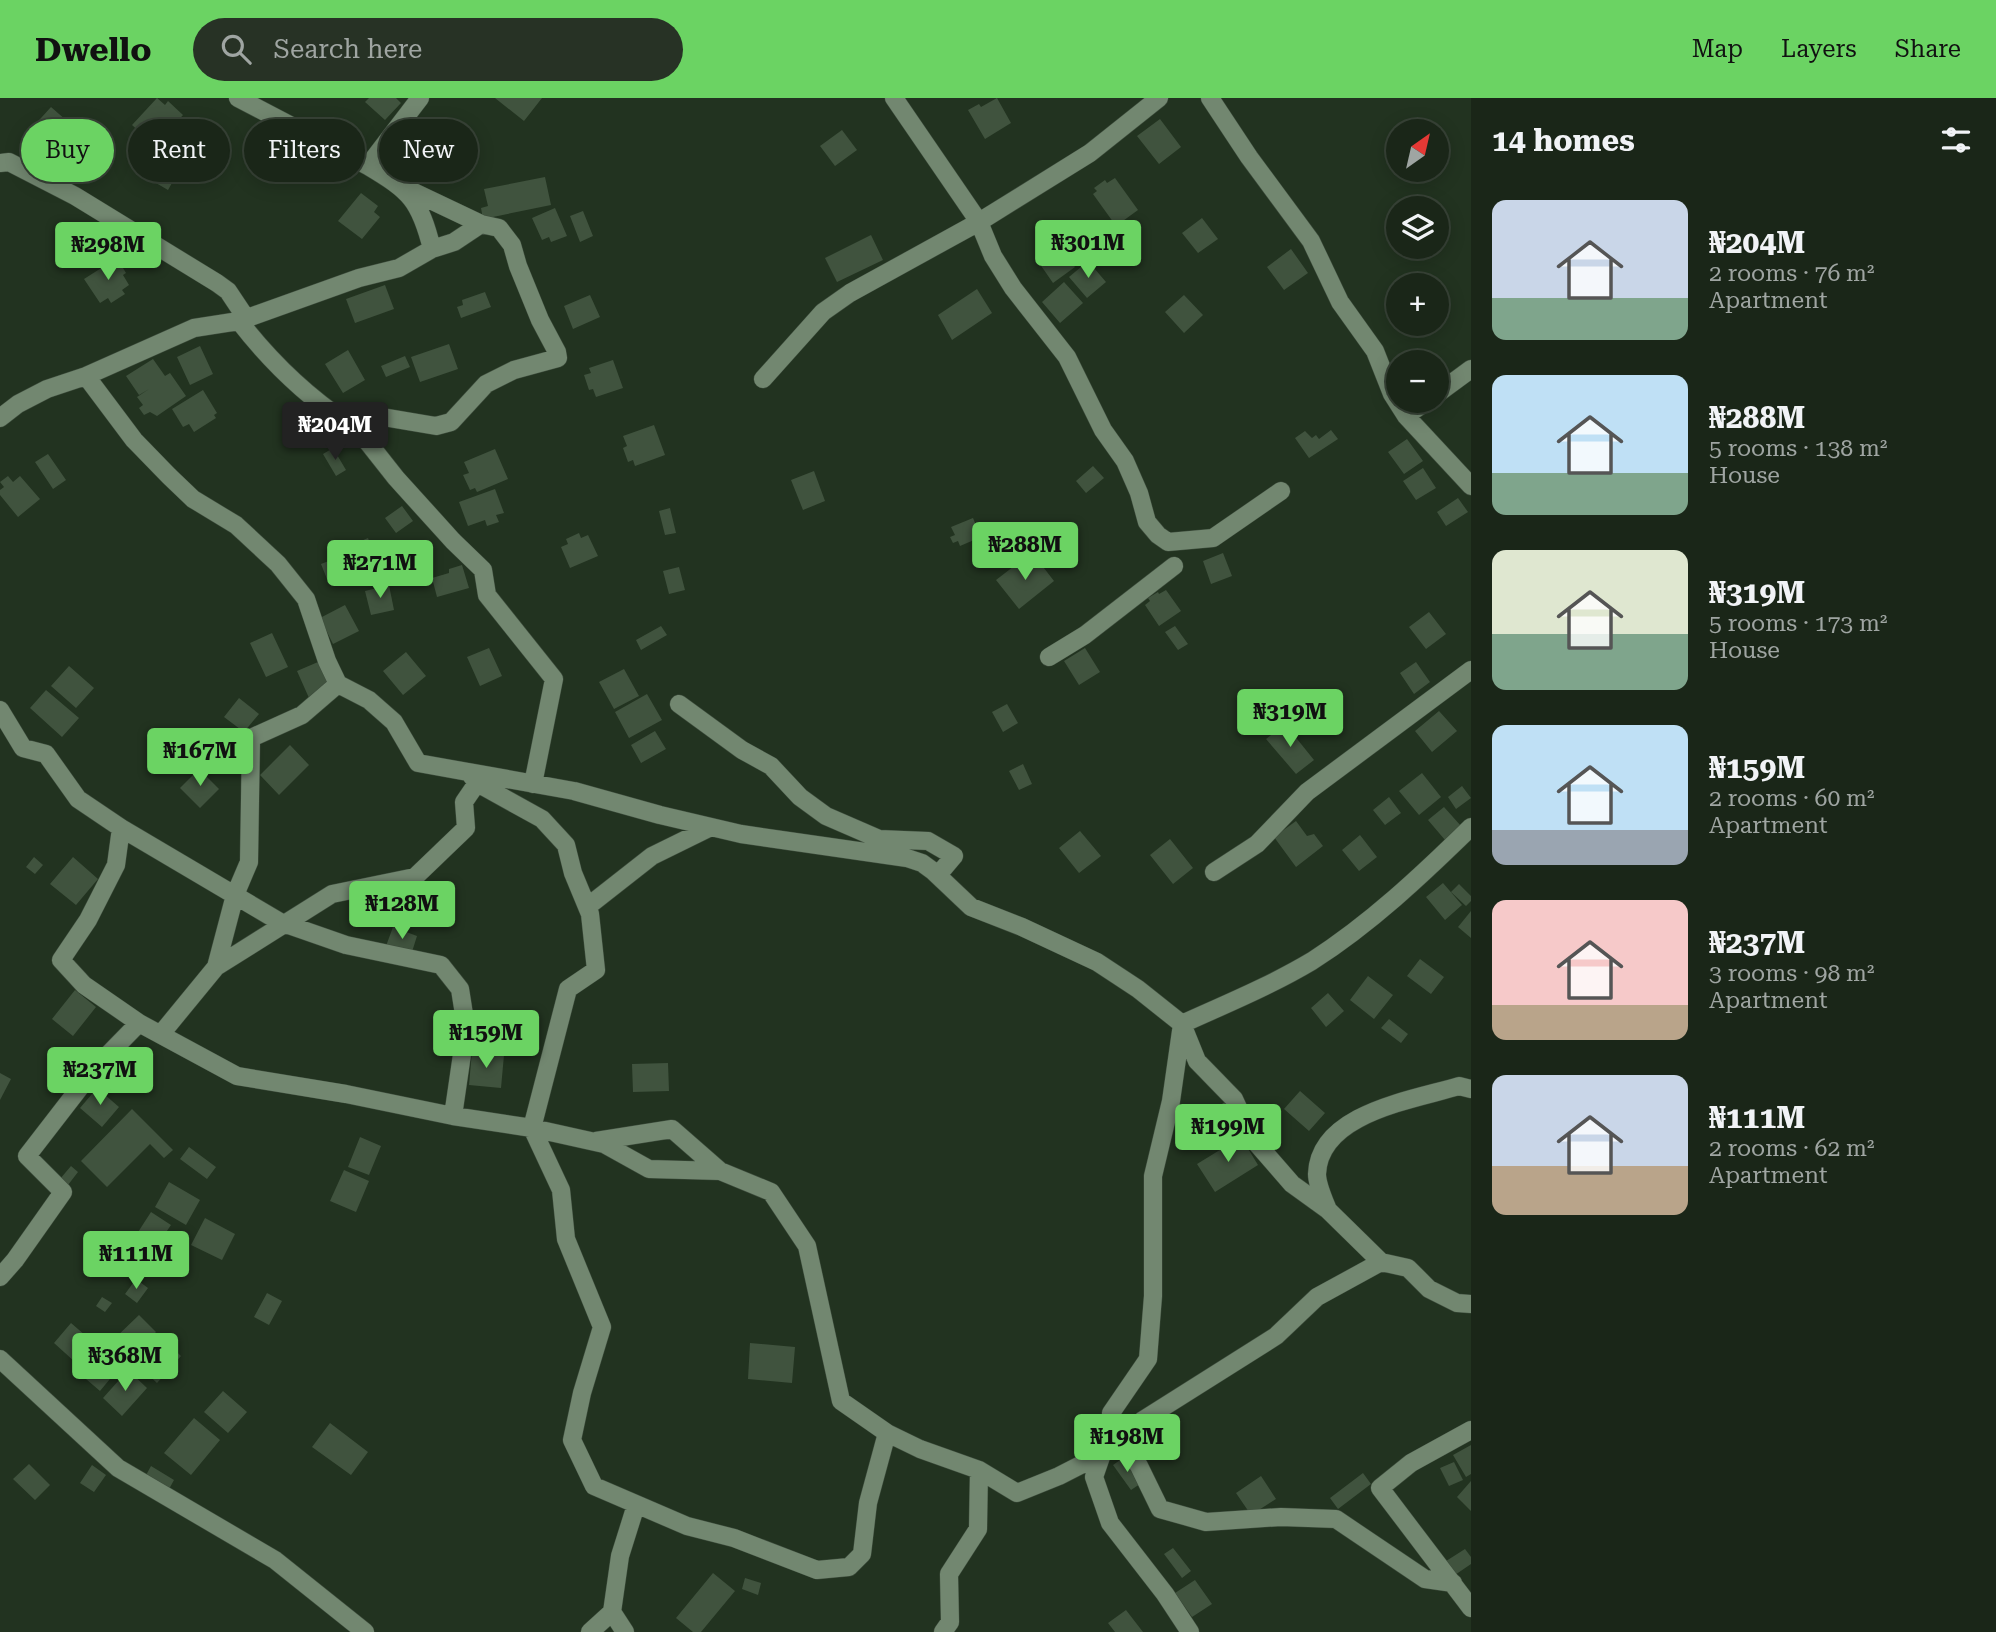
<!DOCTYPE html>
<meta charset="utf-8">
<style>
:root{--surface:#1a2618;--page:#273225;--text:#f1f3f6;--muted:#9fa5a2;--line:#384337;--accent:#6bd363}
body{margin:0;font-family:"Roboto Serif",serif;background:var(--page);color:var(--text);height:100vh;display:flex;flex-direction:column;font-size:26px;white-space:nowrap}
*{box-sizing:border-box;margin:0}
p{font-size:23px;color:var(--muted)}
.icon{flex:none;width:38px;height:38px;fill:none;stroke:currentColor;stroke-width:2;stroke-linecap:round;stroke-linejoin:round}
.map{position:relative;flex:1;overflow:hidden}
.drawer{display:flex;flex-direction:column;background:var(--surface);width:525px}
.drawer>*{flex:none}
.top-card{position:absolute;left:21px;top:21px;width:665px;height:63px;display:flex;gap:14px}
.needle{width:46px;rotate:34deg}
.buttons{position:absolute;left:1386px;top:21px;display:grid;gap:14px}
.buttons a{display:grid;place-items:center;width:63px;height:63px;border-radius:50%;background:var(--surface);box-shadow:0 4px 18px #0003,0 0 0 2px var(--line);font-size:35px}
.price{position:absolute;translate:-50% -60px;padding:0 16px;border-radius:7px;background:var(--accent);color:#111;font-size:23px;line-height:46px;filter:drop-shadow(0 2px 4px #0008)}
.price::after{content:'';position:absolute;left:50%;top:42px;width:21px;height:16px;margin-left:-10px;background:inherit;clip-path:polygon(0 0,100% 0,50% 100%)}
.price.on{background:#222;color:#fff}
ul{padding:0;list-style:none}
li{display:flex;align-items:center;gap:21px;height:175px;padding:0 21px}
li span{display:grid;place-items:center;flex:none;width:196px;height:140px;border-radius:14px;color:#555}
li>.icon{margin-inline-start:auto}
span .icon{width:84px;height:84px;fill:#fffc;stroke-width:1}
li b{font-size:30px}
h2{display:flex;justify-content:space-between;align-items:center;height:84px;padding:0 21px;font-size:30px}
.chip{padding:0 24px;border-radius:32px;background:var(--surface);box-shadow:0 4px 18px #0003,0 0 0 2px var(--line);font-size:24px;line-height:63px}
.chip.on{background:var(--accent);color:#111}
header{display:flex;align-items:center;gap:42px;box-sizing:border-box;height:98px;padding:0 35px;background:var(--accent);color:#111}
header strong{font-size:33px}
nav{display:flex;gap:38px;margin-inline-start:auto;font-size:24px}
.search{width:490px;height:63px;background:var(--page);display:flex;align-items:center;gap:18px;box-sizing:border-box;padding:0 24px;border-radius:38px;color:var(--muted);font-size:26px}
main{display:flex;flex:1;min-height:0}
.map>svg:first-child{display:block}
.building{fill:#40533e}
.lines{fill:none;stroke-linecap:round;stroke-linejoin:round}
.minor-casing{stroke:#3e4d3d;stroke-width:19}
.minor{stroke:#728770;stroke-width:18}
</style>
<header>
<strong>Dwello</strong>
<div class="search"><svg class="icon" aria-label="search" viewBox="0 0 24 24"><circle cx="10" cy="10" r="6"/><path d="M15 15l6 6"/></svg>Search here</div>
<nav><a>Map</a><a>Layers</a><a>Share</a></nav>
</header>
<main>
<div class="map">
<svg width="1471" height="1534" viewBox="0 0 1471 1534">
<rect width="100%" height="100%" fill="#223320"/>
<path class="building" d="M157,0L165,7L168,3L183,17L155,48L132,27Z
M369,0H396L401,5L385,22L365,4Z
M495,0H542L524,23Z
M997,0L1011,25L985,41L968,12L979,6L981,9Z
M51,9L74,29L52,54L36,40L39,37L31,31Z
M1160,21L1181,49L1159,66L1137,38Z
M842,32L857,52L835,68L820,48Z
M157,55L181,69L168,92L144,78Z
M545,79L551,107L483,121L481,110L488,108L484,91Z
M1115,80L1138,112L1116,128L1093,96L1097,93L1094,90L1105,82L1107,85Z
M361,95L378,108L374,114L380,119L362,141L338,123Z
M555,110L567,138L551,144L549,139L542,142L532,120Z
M583,113L593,138L580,144L570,118Z
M1202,120L1218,141L1198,155L1182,135Z
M871,137L883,162L837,184L825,160Z
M1056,144L1075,169L1053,185L1035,159Z
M1291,151L1308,175L1284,192L1267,169Z
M117,160L126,175L123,177L129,187L122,192L125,196L111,205L108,200L100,205L84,181Z
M1088,163L1106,184L1087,200L1069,179Z
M1064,184L1083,205L1060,225L1042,204Z
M385,187L394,211L355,225L346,201Z
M977,191L992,215L952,242L938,217Z
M485,194L491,209L461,220L457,209L463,207L462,202Z
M590,197L600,219L573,231L564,208Z
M1184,197L1203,217L1184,235L1165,214Z
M449,246L458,271L420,284L411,259Z
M200,248L213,276L190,287L177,259Z
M1418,251L1431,264H1403Z
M348,252L365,282L343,295L325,266Z
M405,258L410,269L386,279L381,268Z
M153,261L165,278L170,275L186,298L157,318L150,314L144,317L139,310L143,307L137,299L149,291L139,297L126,278Z
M613,262L623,290L596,299L593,291L589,292L584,277L591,275L589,270Z
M203,292L217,315L214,317L216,320L194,334L189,326L183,329L172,311Z
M654,327L665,357L635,368L633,362L628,364L623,350L627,348L623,338Z
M1331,332L1338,341L1309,360L1295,340L1305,333L1312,340L1316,337L1319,341Z
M1407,341L1423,363L1404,376L1388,354Z
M333,350L346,372L336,378L323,356Z
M495,351L508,381L477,394L475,390L470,392L463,377L469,375L464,364Z
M48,356L66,382L53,391L35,364Z
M1093,368L1104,380L1086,395L1076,383Z
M1423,370L1436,390L1416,402L1403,383Z
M814,373L825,403L803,412L791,382Z
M8,378L13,384L20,378L40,401L18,419L0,397V392L4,389L0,384Z
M495,391L504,415L496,417L499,424L487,428L485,422L468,428L459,404Z
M1458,400L1468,414L1446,428L1437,414Z
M402,408L413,423L396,435L385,420Z
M670,410L676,435L665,437L659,413Z
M973,420L981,439L960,448L958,443L953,445L950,439L955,437L951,429Z
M579,435L581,440L588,437L598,458L570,470L561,449L568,446L566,441Z
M368,440L378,467L361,473L358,465L361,463L354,446Z
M1223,455L1232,478L1211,486L1203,463Z
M339,459L345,474L327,481L321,466Z
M1037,461L1054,483L1019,511L996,482L1018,465L1023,471Z
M462,467L469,490L437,499L432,480L449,475V471Z
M679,469L685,492L669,496L663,473Z
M389,487L394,512L371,517L365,493Z
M1166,492L1181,513L1159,528L1145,507L1150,503L1148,500L1158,494L1159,496Z
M345,507L359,533L333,546L320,520Z
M1429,514L1446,536L1426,551L1409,529Z
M661,528L667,537L641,552L636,542Z
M1175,528L1188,546L1178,552L1165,534Z
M272,535L288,569L266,579L250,545Z
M489,550L502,578L480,588L467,559Z
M1085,550L1100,574L1079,587L1064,563Z
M406,554L426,578L403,597L383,573Z
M318,564L330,590L309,600L297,573Z
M1416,564L1430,584L1414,596L1400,575Z
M69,568L94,590L76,610L51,588Z
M624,571L639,598L614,611L599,584Z
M1262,591L1279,619L1257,632L1240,604Z
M46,592L79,620L62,639L30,610Z
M647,596L662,622L629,640L615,614Z
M239,600L259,616L244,634L224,619Z
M1007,606L1018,625L1003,634L992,614Z
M1439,613L1457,633L1432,654L1415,633Z
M1285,626L1314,662L1296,676L1266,641Z
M655,633L666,651L641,665L631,647Z
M290,647L309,667L279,697L260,677Z
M1023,666L1032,686L1019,692L1009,673Z
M199,671L219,691L200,710L180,690Z
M1422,675L1441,699L1419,717L1399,693Z
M1462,688L1471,700L1456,711L1448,699Z
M1389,699L1401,715L1385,727L1373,712Z
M1444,709L1461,728L1445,742L1428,722Z
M1296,723L1307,738L1314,736L1323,748L1296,769L1274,739Z
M1080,733L1101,758L1079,775L1059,750Z
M1360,737L1377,759L1359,773L1342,752Z
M1170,741L1193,770L1173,786L1150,757Z
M34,759L43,767L35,776L26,769Z
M73,759L98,781L76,807L50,786Z
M1443,785L1462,807L1445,822L1426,799Z
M1459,786L1471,798V803L1466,808L1451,794Z
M1471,813V840L1458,829Z
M393,829L417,838L411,857L386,848Z
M1420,861L1444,879L1431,896L1407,878Z
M1368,878L1393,897L1374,921L1350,902Z
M75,892L96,909L73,938L52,921Z
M1328,895L1344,913L1326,929L1311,910Z
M1389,921L1408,936L1401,945L1381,930Z
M472,953L504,957L501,990L469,987Z
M668,965L669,993L633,994L632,966Z
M0,975L11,981L0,1002Z
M103,979L113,988L107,995L97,986Z
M97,990L119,1009L102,1029L80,1010Z
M1300,993L1325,1015L1309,1033L1284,1011Z
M1226,1003L1238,1020L1223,1031L1211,1014Z
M132,1011L173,1052L164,1060L150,1046L107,1089L81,1063Z
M360,1039L381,1048L369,1077L348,1069Z
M1241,1039L1258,1067L1215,1094L1197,1066Z
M189,1049L216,1069L207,1081L180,1061Z
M71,1068L78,1074L68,1087L60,1081Z
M344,1072L369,1083L356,1114L330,1103Z
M169,1084L200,1102L186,1127L155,1109Z
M151,1114L171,1127L150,1158L131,1145Z
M205,1120L235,1136L222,1162L191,1147Z
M159,1157L167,1165L158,1175L149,1166Z
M136,1181L148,1190L137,1205L125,1196Z
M267,1195L282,1203L269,1227L254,1219Z
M102,1199L112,1205L105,1214L96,1208Z
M139,1217L156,1234L131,1259L114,1241Z
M71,1225L93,1244L75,1264L54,1245Z
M163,1241L181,1258L157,1285L138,1267Z
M750,1245L795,1249L792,1285L748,1281Z
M102,1246L124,1264L100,1293L79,1275Z
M128,1272L147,1290L122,1318L103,1300Z
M223,1293L247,1314L228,1335L204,1314Z
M194,1320L220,1342L191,1377L164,1355Z
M330,1325L368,1354L351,1377L312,1349Z
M1471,1347V1376L1466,1379L1453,1357Z
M1123,1360L1140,1386L1131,1392L1113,1367Z
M1454,1364L1463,1382L1449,1388L1440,1370Z
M29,1366L50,1387L35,1402L13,1381Z
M92,1367L106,1377L94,1394L80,1385Z
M151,1368L174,1382L168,1393L145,1379Z
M1363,1375L1371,1386L1338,1411L1330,1400Z
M1261,1378L1276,1401L1251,1417L1236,1395Z
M1471,1383V1413L1457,1399Z
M1173,1450L1191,1473L1182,1480L1164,1456Z
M1465,1451L1471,1459V1466L1452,1479L1443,1465Z
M713,1475L735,1493L701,1534H693L676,1520Z
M745,1480L761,1485L758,1497L742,1491Z
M1195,1482L1212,1506L1192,1519L1175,1495Z
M1126,1512L1143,1534H1115L1108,1525Z"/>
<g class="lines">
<g class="minor-casing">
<path id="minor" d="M238,0L368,68L420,0
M894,0L979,124L1090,55L1159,0
M1210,0L1249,59L1311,143L1340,204L1375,253L1392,296L1406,318L1471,388
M0,65L9,64L75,98L217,185L228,193L246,220
M368,68C410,93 420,102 432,151L454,144L481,126L401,88
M432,151L399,170L359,180L239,223C270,263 305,297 347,325L365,316L436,328L451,324L486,286L514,272L558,260L557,254L540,222L518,168L512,147L499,130L481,126
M86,278L134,342L169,378L193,401L236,427L278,466L306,501L327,563L338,586L369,602L394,624L418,665L574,693L660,717L741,736L907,760L922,765L933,773L971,809L1022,829L1097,864L1138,891L1182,926L1197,963L1234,1001L1252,1040L1292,1086L1328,1112C1324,1102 1317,1087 1317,1076C1319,1015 1413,1002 1459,988L1471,991
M763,281L823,214L850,195L979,124L993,158L1013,190L1067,259L1103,332L1125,363L1139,395L1147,424L1158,437L1168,444L1213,440L1281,393
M1437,296L1471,271
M1406,318L1427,303
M0,320L18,306L47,291L86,278L194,230L239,223
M351,323L396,380L453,443L483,472L487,497L554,581L533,686
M1049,559L1085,537L1174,468
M679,606L742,652L771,668L800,699L826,718L879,741L928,743L954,758L938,777
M0,612L23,650L46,656L78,701L121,730L280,824L346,847L441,867L460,891L466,929L453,1018
M471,677L477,685L542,721L566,747L573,775L590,816L596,872L568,891L532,1030L561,1092L566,1141L602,1229L582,1295L572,1342L594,1388L687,1428L734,1440L817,1472L849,1469L862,1456L868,1405L887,1335L920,1351L979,1372L1017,1395L1059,1378L1102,1356L1143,1322L1276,1238L1317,1199L1381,1164
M121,730L116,767L88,822L61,862L84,887L139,925L237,978L346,996L453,1018L532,1030L604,1046L649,1071L720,1073L771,1094L807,1148L841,1303L887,1335
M1214,774L1257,746L1307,694L1471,572
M587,809L652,758L711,729
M216,869L332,796L415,779L466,730L464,704L477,685
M161,936L216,869L235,797L249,764L251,640L302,617L338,586
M596,1043L672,1031L720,1073
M1328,1112L1381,1164L1408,1170L1429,1191L1457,1205L1471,1206
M0,1179L15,1162L63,1094L27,1058L95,970L139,925
M0,1261L118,1370L275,1462L365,1534
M1471,1332L1411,1365L1380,1390L1471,1510
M1102,1356L1094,1379L1110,1425L1165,1496L1190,1534
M1453,1485L1425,1481L1336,1421L1281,1419L1206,1424L1160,1411L1139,1368L1120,1341L1111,1315L1148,1261L1153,1198V1078L1171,1003L1182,926C1226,906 1270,888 1312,863C1370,826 1422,777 1471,729
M590,1534L612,1514
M625,1534L612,1514L620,1458L636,1407
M943,1534L950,1524L949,1476L978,1431L979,1372"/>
</g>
<use href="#minor" class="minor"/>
</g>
</svg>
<div class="buttons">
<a><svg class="needle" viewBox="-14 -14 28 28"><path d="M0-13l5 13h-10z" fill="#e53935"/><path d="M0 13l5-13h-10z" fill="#9fa5a2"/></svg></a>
<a><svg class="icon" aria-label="layers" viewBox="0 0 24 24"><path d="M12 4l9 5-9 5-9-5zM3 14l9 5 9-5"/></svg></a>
<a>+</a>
<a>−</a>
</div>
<b class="price" style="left:1088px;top:182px">₦301M</b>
<b class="price" style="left:108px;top:184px">₦298M</b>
<b class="price on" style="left:335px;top:364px">₦204M</b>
<b class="price" style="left:1025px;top:484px">₦288M</b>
<b class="price" style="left:380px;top:502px">₦271M</b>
<b class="price" style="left:1290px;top:651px">₦319M</b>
<b class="price" style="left:200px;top:690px">₦167M</b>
<b class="price" style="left:402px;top:843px">₦128M</b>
<b class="price" style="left:486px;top:972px">₦159M</b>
<b class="price" style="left:100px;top:1009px">₦237M</b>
<b class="price" style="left:1228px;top:1066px">₦199M</b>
<b class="price" style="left:136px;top:1193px">₦111M</b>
<b class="price" style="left:125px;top:1295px">₦368M</b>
<b class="price" style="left:1127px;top:1376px">₦198M</b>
<div class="top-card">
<a class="chip on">Buy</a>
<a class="chip">Rent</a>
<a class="chip">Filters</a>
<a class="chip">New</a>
</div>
</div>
<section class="drawer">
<h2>14 homes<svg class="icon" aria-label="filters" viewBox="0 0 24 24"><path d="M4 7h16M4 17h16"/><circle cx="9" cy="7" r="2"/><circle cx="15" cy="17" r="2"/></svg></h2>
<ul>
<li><span style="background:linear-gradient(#c9d6e8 70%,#7fa58c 0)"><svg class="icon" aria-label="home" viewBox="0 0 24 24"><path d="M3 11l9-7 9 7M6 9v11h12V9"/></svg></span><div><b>₦204M</b><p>2 rooms · 76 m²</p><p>Apartment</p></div></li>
<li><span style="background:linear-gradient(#bfe0f5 70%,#7fa58c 0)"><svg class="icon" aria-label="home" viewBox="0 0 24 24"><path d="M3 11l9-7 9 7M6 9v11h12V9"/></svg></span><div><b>₦288M</b><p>5 rooms · 138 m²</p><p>House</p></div></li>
<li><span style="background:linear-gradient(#dfe7d0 60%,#7fa58c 0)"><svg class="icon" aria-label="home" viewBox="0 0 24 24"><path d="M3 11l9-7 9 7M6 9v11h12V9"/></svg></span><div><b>₦319M</b><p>5 rooms · 173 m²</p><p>House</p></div></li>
<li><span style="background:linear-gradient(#bfe0f5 75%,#9aa5b1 0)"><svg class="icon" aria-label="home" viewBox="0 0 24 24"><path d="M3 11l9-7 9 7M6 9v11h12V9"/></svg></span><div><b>₦159M</b><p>2 rooms · 60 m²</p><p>Apartment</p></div></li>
<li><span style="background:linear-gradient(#f6c9c9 75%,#b9a48a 0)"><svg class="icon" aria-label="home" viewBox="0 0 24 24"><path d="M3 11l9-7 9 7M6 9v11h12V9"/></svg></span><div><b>₦237M</b><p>3 rooms · 98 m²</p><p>Apartment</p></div></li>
<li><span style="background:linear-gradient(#c9d6e8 65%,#b9a48a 0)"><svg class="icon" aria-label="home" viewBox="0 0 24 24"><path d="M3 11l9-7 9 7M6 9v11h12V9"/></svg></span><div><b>₦111M</b><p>2 rooms · 62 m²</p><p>Apartment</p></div></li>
</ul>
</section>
</main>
